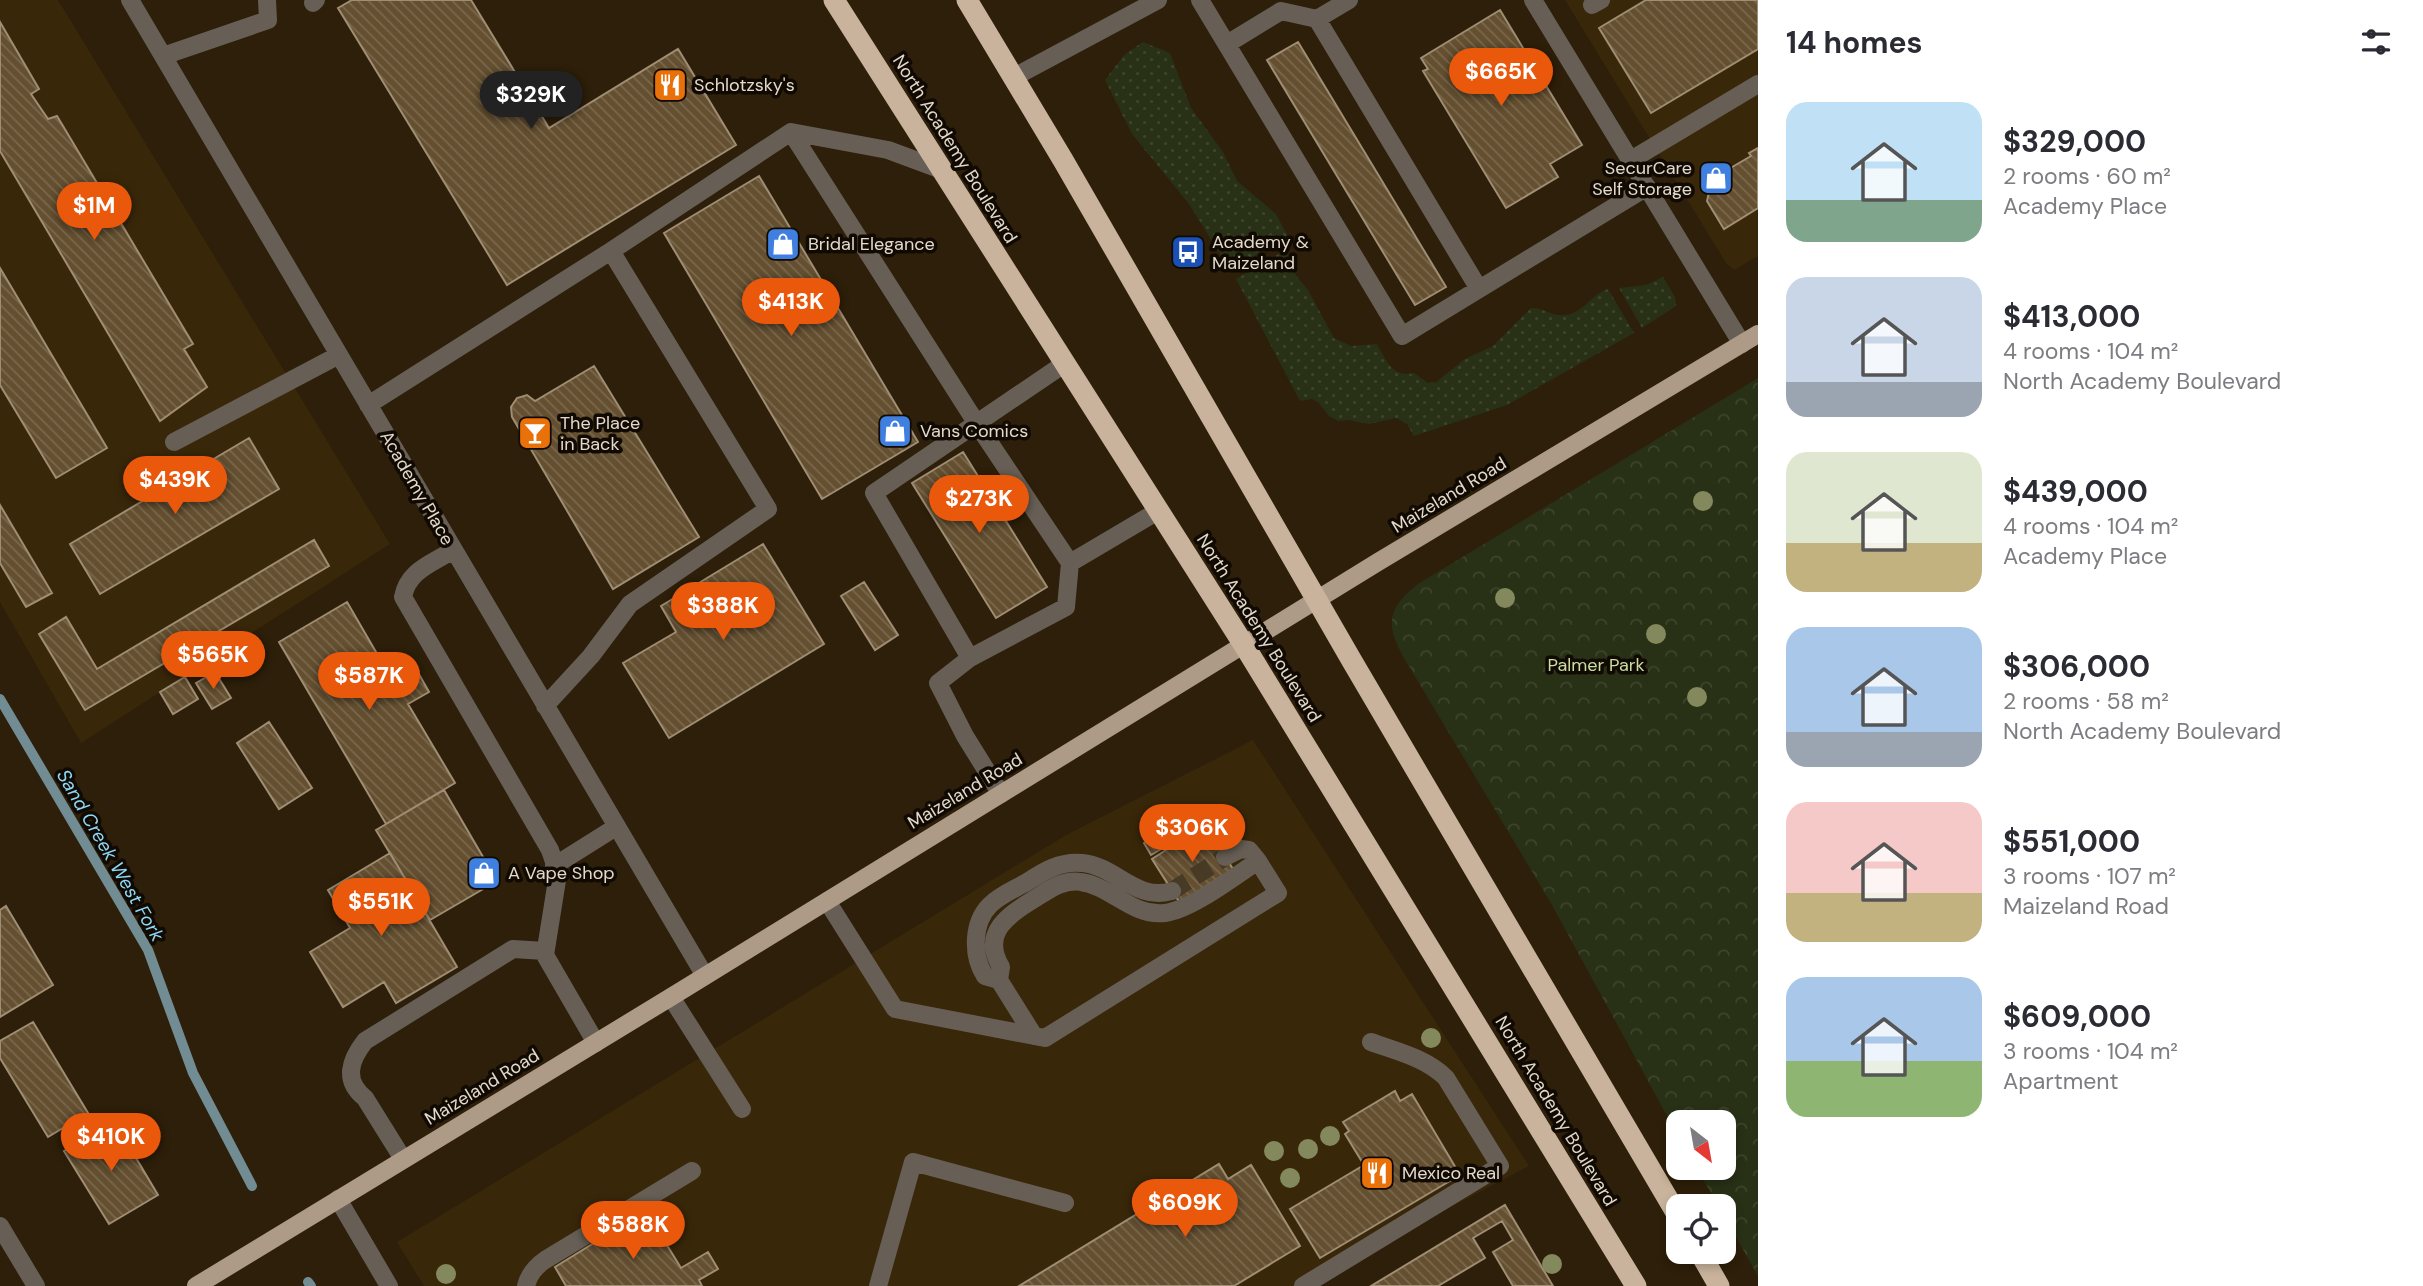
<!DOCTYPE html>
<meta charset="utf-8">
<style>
:root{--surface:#fff;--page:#f2f2f3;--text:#2b2b33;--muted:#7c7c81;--accent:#ea580c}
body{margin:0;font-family:"DM Sans",sans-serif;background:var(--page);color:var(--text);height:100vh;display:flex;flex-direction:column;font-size:26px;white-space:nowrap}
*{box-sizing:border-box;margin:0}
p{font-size:23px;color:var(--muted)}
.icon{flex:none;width:38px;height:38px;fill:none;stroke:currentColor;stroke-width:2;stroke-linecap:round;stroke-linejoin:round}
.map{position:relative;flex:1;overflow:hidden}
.drawer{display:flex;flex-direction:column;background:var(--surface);width:665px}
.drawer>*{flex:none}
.needle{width:46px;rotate:149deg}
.tools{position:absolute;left:1666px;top:1110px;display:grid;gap:14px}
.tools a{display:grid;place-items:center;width:70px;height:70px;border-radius:14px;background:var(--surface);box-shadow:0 4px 10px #0003;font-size:35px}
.price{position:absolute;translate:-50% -60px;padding:0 16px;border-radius:24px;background:var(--accent);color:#fff;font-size:23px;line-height:46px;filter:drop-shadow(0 2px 4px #0008)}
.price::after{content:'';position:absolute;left:50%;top:42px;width:21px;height:16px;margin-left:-10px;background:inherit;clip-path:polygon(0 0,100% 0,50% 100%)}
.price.current{background:#222;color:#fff}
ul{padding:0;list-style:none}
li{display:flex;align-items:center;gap:21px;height:175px;padding:0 28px}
li span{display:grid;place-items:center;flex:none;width:196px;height:140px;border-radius:21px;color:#555}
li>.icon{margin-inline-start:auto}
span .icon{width:84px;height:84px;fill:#fffc;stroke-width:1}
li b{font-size:30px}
h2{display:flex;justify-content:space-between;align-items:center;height:84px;padding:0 28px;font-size:30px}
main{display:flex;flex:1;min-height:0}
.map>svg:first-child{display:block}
.built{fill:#392709}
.grass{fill:url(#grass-dots)}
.forest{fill:url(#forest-crowns)}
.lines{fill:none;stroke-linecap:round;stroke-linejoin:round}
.stream{stroke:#718c93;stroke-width:10}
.building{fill:url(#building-back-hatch);stroke:#9f8d74;stroke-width:2}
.minor-tunnel{stroke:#483b26;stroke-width:18;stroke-dasharray:18 9;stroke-linecap:butt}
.minor{stroke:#675f55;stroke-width:18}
.major{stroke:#ad9b88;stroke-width:18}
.highway{stroke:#c9b39c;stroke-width:21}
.tree{fill:#84895d}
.labels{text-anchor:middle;stroke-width:7;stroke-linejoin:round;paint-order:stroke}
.poi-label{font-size:18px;fill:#e3dacc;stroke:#110a03;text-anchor:start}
.street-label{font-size:18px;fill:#e3dacc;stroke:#110a03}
.park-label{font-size:18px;fill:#cbdfa2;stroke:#110a03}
.water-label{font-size:19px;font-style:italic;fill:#8ed8f6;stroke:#110a03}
</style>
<main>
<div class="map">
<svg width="1758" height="1286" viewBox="0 0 1758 1286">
<defs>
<pattern id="grass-dots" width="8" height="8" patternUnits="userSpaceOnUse" patternTransform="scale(1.75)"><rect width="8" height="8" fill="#283016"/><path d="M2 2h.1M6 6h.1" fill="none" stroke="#3d442c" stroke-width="1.8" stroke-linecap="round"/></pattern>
<pattern id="forest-crowns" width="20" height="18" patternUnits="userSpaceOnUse" patternTransform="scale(1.75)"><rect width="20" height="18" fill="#283016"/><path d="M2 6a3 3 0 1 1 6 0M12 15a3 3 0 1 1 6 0" fill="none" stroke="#3d442c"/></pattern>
<pattern id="building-back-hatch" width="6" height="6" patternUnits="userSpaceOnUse" patternTransform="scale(1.75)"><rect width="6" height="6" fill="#644f30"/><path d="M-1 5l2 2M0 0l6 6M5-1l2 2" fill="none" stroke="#7a684d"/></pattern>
</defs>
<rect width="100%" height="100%" fill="#2d1f09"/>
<path class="built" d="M0,0H58L390,544L81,743L0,602Z
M1565,0H1758V256L1734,270L1726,263Z
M1253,740L1529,1166L1300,1286H424L397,1242L1066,835Z"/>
<path class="grass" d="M1143,42L1170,53L1191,108L1223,152L1237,181L1276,214L1288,237L1230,270L1189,204L1132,134L1105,80L1124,55Z
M1287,249L1291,269L1308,290L1334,338L1351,346L1377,344C1386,360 1392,378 1414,373L1428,383L1436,382L1465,359L1493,346L1531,308C1543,307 1553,317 1565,315C1584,313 1591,294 1608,289L1634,333L1507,405L1414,436L1407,424L1396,418L1369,424L1349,420L1338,421L1329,416L1318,402L1312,399L1300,401L1236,279Z
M1663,277L1675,297L1676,306L1642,328L1619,288L1646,285Z"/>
<path class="forest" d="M1758,378V1276L1724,1216V1206H1718L1696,1167H1724V1122H1678V1136L1552,905L1404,658C1385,623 1387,609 1418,584Z"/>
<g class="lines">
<path class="stream" d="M0,699L148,950L193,1073L252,1186
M308,1282L311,1286"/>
</g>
<path class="building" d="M352,0H471L549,128L678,49L736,145L507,285L338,8Z
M1646,0H1758V49L1651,113L1599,28Z
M1500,10L1582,145L1550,164L1558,177L1506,208L1423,71L1428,69L1421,58Z
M0,22L39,89L31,94L48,119L57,116L193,344L184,349L207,387L160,421L0,151Z
M1298,42L1446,287L1415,305L1267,60Z
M1758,148V208L1724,229L1707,201L1712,179L1751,156L1749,153Z
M759,176L918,442L822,499L664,233Z
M0,268L107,448L56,478L0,385Z
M594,366L699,537L613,589L512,417L511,407L517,398L527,395L535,401Z
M249,438L279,489L100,594L70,544Z
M963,452L1047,587L996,618L912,483Z
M0,505L52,593L26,607L0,563Z
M314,540L329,566L85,710L39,634L66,617L97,669Z
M763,544L824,644L669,738L623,663L676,632L661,606Z
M864,582L898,635L875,650L841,596Z
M347,602L394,683L416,669L429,692L408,704L455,783L386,824L279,642Z
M215,672L231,698L212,709L196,683Z
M185,677L198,699L173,714L160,692Z
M269,722L312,788L279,809L237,743Z
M444,790L497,881L430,920L376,830Z
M1194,808L1205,825L1186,837L1174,820Z
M1205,825L1233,869L1180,903L1152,859Z
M1161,831L1170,844L1151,855L1144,843Z
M390,853L457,967L396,1003L384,982L343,1007L310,952L350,928L328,890Z
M6,906L53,985L0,1017V910Z
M33,1022L88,1113L48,1137L0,1058V1041Z
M1395,1091L1400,1101L1412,1094L1460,1175L1320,1258L1290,1209L1364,1165L1345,1134L1349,1131L1343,1122Z
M114,1121L158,1195L109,1224L64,1151Z
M1219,1164L1228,1179L1251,1165L1300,1246L1234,1286H1019Z
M1505,1205L1553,1286H1513L1493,1252L1513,1240L1502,1221L1473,1238L1485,1258L1438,1286H1371Z
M646,1211L681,1268L708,1252L718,1269L699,1280L702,1286H566L555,1267Z"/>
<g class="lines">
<path class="minor-tunnel" d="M1172,891L1225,857"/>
<path class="minor" d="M130,0L705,976
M1200,0L1402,336L1647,187
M1533,0L1742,344
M313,3L316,0
M1592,5L1601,0
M1317,19L1349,0
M1227,44L1281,11L1317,19L1479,289
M163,56L268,20L267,0
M1014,77L1158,0
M791,132L977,424L1070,563
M1631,160L1758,84
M611,251L791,132L888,150L942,170
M368,405L611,251L768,509L630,604L591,656L545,706
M174,442L339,355
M453,550C432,564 408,570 403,597L550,850L558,874L545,955L596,1043
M970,658L1066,607L1070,563L1158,511
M1001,794L965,736L938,683L970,658L874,493L1064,364
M1225,857L1241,849L1249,850L1258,861
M554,866L616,827
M827,901L895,1009L1045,1038L1278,893L1258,861C1235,876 1191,910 1165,913C1132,917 1111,886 1081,882C1064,879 1050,889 1036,898C1010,914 980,932 1001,967L999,980
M671,997L742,1109
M1034,1036L999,980L985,976C972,956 972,923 990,905C1000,895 1015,889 1027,882C1044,871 1060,861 1082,863C1116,866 1136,902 1172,891
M403,1159L365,1098C343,1081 350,1060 365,1041L513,949L545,951
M338,1199L389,1286
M0,1226L36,1286
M526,1286C529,1274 535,1267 545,1260L692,1171
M878,1286L913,1162L1065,1203
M1303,1286L1500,1166L1446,1078C1426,1058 1398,1052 1371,1042"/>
<path class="major" d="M196,1286L671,997L1378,562L1758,334"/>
<path class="highway" d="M834,0L1244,645L1636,1286
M967,0L1063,160L1352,661L1678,1216
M1699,1251L1719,1286"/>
</g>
<g class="tree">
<circle cx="1703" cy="501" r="10"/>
<circle cx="1505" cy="598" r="10"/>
<circle cx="1656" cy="634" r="10"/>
<circle cx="1697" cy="697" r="10"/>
<circle cx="1431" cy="1038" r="10"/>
<circle cx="1330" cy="1136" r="10"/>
<circle cx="1308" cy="1149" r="10"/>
<circle cx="1274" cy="1151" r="10"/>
<circle cx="1290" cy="1178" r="10"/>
<circle cx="1552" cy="1264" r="10"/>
<circle cx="446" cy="1274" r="10"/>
</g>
<defs>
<g id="restaurant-square" transform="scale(1.75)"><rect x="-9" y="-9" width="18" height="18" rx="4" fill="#e8710a" stroke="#110a03"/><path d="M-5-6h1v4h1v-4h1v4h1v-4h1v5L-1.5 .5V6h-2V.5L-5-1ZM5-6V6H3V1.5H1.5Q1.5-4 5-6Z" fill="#fff"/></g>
<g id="shop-square" transform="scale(1.75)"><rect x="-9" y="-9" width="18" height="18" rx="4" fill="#3f7fe0" stroke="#110a03"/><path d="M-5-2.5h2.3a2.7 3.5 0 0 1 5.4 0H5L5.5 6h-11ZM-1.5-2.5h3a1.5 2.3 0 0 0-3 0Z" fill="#fff"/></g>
<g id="bus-square" transform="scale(1.75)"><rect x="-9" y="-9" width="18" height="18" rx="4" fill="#1a4fb4" stroke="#110a03"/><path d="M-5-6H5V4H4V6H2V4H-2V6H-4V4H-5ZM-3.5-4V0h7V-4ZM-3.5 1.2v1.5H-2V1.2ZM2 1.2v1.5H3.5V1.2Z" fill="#fff"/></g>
<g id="bar-square" transform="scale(1.75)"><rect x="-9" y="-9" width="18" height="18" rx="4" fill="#e8710a" stroke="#110a03"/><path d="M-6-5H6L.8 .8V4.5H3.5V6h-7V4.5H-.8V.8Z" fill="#fff"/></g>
</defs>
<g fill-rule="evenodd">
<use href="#restaurant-square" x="670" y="85"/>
<use href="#shop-square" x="1716" y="178"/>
<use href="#shop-square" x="783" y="244"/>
<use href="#bus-square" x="1188" y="252"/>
<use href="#shop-square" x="895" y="431"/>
<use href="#bar-square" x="535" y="433"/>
<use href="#shop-square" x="484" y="873"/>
<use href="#restaurant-square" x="1377" y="1173"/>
</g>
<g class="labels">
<g class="poi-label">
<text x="694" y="91">Schlotzsky's</text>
<text x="1692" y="174" text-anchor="end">SecurCare<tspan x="1692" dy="21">Self Storage</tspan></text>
<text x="1212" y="248">Academy &amp;<tspan x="1212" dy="21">Maizeland</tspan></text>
<text x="808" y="250">Bridal Elegance</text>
<text x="560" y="429">The Place<tspan x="560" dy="21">in Back</tspan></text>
<text x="920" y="437">Vans Comics</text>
<text x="508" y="879">A Vape Shop</text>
<text x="1402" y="1179">Mexico Real</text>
</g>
<g class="street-label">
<text transform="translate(955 149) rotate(58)" y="6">North Academy Boulevard</text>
<text transform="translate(417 488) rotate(60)" y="6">Academy Place</text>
<text transform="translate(1449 495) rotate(-31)" y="6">Maizeland Road</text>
<text transform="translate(1259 628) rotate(58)" y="6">North Academy Boulevard</text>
<text transform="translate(965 791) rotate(-31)" y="6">Maizeland Road</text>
<text transform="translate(482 1087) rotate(-31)" y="6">Maizeland Road</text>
<text transform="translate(1556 1111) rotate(59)" y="6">North Academy Boulevard</text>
</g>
<g class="park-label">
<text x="1596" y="671">Palmer Park</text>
</g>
<g class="water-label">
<text transform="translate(111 855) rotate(60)" y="7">Sand Creek West Fork</text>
</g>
</g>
</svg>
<div class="tools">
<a><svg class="needle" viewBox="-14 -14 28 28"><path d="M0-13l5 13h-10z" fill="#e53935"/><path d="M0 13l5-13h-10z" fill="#7c7c81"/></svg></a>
<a><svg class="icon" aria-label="locate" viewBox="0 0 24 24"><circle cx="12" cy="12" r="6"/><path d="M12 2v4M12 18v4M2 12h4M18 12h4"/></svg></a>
</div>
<b class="price" style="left:1501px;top:108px">$665K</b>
<b class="price current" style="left:531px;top:131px">$329K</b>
<b class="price" style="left:94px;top:242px">$1M</b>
<b class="price" style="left:791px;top:338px">$413K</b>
<b class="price" style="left:175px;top:516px">$439K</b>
<b class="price" style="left:979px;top:535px">$273K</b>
<b class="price" style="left:723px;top:642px">$388K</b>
<b class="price" style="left:213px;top:691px">$565K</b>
<b class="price" style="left:369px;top:712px">$587K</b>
<b class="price" style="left:1192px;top:864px">$306K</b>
<b class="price" style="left:381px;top:938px">$551K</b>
<b class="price" style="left:111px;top:1173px">$410K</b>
<b class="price" style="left:1185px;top:1239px">$609K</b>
<b class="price" style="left:633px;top:1261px">$588K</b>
</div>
<section class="drawer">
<h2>14 homes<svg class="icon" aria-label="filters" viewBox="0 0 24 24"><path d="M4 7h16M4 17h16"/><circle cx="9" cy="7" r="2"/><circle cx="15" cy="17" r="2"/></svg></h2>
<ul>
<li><span style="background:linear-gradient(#bfe0f5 70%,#7fa58c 0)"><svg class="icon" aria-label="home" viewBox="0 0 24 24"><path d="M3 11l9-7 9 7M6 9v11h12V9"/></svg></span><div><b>$329,000</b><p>2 rooms · 60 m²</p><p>Academy Place</p></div></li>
<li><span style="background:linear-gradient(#c9d6e8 75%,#9aa5b1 0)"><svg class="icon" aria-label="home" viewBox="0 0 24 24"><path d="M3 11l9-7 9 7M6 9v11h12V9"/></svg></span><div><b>$413,000</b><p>4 rooms · 104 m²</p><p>North Academy Boulevard</p></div></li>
<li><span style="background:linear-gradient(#dfe7d0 65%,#c2b280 0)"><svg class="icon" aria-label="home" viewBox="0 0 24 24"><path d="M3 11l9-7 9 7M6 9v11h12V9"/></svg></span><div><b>$439,000</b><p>4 rooms · 104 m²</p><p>Academy Place</p></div></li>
<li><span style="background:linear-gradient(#a9c7e8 75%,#9aa5b1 0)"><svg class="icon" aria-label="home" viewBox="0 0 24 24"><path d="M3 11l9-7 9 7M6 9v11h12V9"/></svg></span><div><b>$306,000</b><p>2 rooms · 58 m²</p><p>North Academy Boulevard</p></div></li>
<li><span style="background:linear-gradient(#f6c9c9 65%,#c2b280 0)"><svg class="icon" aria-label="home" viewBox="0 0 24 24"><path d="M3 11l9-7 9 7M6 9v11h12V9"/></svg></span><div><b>$551,000</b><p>3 rooms · 107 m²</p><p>Maizeland Road</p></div></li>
<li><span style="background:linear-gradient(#a9c7e8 60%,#8fb573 0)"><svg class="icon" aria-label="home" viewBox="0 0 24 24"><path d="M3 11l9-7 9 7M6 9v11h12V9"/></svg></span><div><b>$609,000</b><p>3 rooms · 104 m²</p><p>Apartment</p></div></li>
</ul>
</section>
</main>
